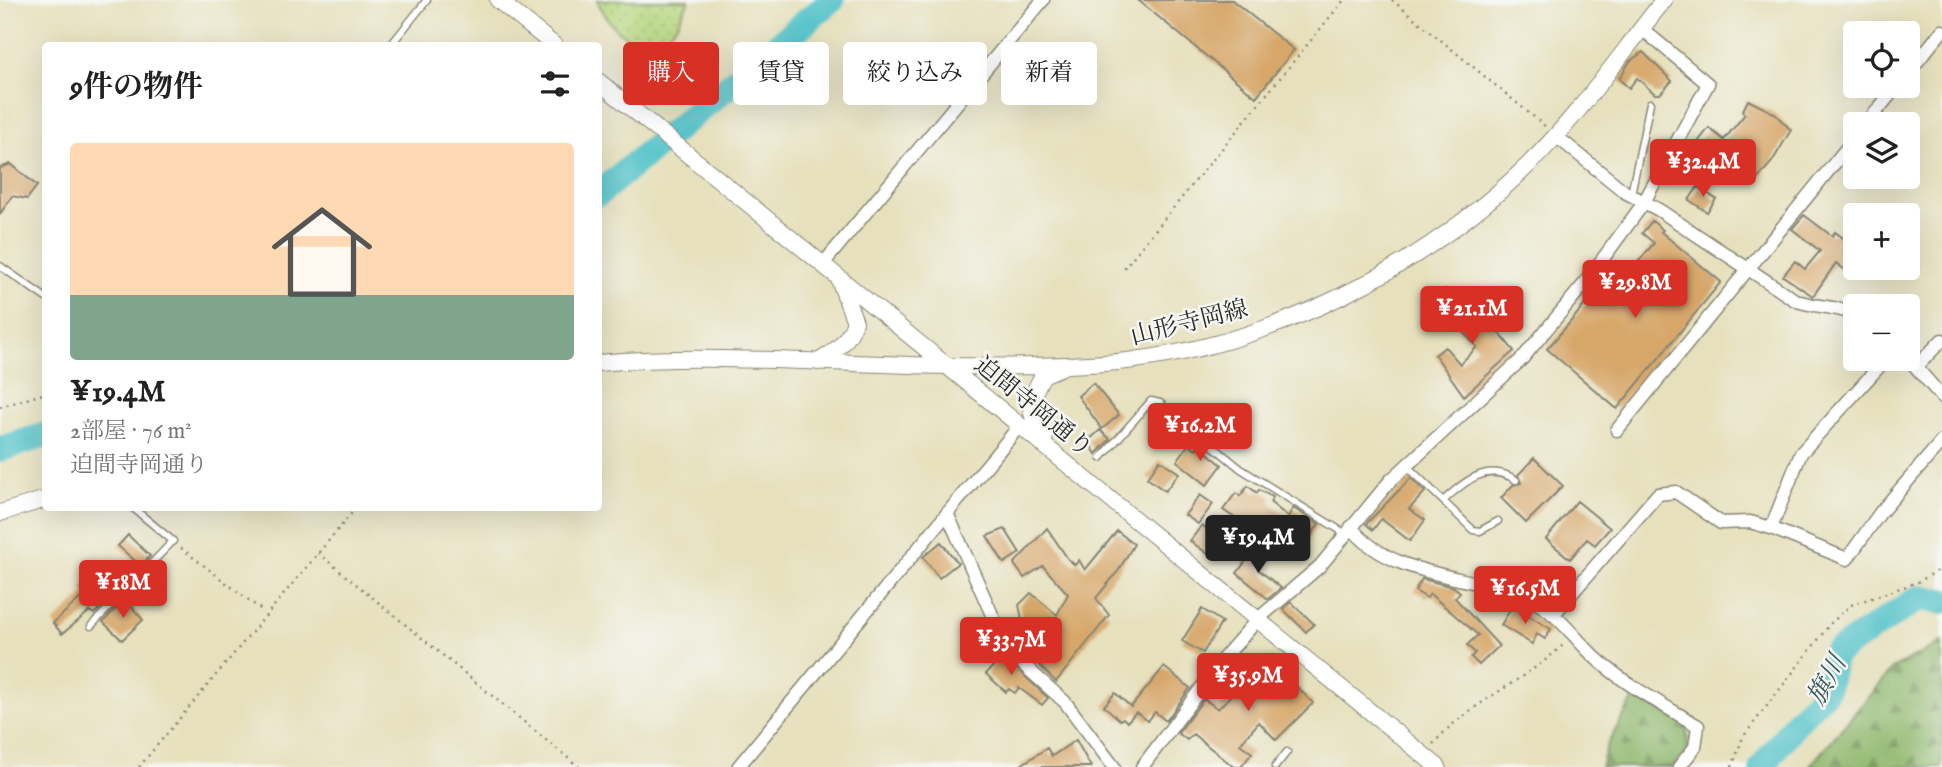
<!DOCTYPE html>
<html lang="ja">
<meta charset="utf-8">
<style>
:root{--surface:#fff;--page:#f2f2f2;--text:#222;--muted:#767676;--line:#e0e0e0;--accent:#d93025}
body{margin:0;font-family:"IM FELL English","Noto Serif JP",serif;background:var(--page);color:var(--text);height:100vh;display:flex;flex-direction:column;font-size:26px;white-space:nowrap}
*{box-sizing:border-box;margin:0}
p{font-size:23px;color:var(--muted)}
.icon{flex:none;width:38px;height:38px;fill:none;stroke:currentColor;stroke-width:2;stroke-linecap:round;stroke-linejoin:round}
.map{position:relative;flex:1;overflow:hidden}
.panel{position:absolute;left:42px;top:42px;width:560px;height:469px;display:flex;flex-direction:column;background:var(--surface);border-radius:7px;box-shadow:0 7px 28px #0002}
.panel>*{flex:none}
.hud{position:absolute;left:623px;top:42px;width:665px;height:63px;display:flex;gap:14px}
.tools{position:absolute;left:1843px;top:21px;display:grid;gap:14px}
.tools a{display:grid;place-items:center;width:77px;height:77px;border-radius:7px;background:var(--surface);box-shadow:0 7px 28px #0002;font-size:35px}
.price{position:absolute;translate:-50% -60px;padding:0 16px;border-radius:7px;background:var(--accent);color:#fff;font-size:23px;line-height:46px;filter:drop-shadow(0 2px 4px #0008)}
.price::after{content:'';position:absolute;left:50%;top:42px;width:21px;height:16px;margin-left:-10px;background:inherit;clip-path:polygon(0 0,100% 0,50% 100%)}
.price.active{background:#222;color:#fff}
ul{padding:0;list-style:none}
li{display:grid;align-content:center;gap:14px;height:371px;padding:0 28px}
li+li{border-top:2px solid var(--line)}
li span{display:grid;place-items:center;height:217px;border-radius:7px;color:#555}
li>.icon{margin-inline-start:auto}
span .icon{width:126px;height:126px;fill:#fffc;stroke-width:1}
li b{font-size:30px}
h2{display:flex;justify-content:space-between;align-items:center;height:84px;padding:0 28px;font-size:30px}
.chip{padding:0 24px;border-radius:7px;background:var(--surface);box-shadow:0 7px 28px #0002;font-size:24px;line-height:63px}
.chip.active{background:var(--accent);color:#fff}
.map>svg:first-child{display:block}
.forest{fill:url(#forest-firs);stroke:#5e724c;stroke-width:2}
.park{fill:url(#park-dots);stroke:#708155;stroke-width:2}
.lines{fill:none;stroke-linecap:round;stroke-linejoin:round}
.river{stroke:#56c4ca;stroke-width:26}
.building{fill:#d7a76a}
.lane-casing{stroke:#888674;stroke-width:9}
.street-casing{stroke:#888674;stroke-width:15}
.secondary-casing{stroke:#888674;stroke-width:18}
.path{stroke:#888674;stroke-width:2.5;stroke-dasharray:2 5;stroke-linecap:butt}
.lane{stroke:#fff;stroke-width:6}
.street{stroke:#fff;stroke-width:12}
.secondary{stroke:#fff;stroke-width:16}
.labels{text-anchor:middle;stroke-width:5;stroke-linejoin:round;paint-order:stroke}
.street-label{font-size:24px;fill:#2b2b2b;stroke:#f6f6f2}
.water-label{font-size:26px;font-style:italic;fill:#38595b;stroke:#f6f6f2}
</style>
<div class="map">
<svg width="1942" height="767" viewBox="0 0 1942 767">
<defs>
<pattern id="forest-firs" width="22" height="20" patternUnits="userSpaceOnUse" patternTransform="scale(1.75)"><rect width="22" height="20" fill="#90b86e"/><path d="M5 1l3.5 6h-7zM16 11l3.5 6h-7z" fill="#76965b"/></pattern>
<pattern id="park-dots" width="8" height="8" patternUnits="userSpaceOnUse" patternTransform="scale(1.75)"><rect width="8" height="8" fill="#b6d77f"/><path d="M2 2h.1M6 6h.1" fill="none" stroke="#9db96e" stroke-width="1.8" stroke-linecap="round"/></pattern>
</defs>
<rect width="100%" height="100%" fill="#f6f6f2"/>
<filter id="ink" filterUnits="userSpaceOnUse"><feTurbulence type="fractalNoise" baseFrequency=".0143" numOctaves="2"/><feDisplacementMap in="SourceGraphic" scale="14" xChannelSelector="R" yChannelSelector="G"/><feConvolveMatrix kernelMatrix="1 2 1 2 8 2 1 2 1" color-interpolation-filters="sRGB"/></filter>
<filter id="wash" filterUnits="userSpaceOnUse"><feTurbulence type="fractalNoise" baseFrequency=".00686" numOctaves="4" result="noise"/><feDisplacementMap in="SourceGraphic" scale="28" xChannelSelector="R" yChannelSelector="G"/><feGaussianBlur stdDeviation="1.57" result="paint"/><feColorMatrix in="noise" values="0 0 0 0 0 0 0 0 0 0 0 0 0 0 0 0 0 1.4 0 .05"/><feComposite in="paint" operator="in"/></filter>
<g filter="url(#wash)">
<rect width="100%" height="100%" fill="#e6e0bc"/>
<path class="forest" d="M1942,642V767H1809L1892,669Z
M1635,696L1687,726L1688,750L1673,767H1601L1607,745Z"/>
<path class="park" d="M597,0H689L678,23L661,43C625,44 612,31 597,0Z"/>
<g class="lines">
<path class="river" d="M598,194L832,0
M0,449L46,435
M1762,767L1796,722L1826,691L1835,653L1919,598L1942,601"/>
</g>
<g id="blocks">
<path class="building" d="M1138,0H1232L1294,50L1256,97Z
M1643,52L1672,81L1660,94H1655L1637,78L1629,88L1619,79L1630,61Z
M1748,100L1774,113L1791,130L1772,162L1754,183L1698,142L1709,128L1724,140L1745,114L1742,112Z
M11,164L37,186L27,199L12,196L0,214V168Z
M1698,187L1716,199L1707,212L1689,200Z
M1804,215L1832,236L1835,232L1855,247V265L1849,273L1836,263L1813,296L1783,276L1795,261L1805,269L1820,251L1792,229Z
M1652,221L1663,230L1661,232L1721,282L1617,409L1547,349L1596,292L1606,300L1654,243L1642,233Z
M1446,289L1479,322L1485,316L1514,351L1464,396L1435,355L1445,347L1460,364L1477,347L1435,302Z
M1093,383L1119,415L1102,429L1078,396Z
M1100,430L1110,439L1096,454L1088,441Z
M1189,444L1196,449L1199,446L1222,465L1207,485L1177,461Z
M1534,458L1563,486L1526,523L1501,498L1513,485L1521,483L1518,475Z
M1160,460L1179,473L1165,491L1147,478Z
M1411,478L1425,492L1409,509L1425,520L1410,541L1381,519L1373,530L1366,524Z
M1248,486L1257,493L1259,490L1273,497L1270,502L1288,517L1293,508L1319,524L1295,559L1223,510L1236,493L1240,496Z
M1200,495L1213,504L1198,524L1185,515Z
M1577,501L1610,528L1595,545L1587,539L1570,559L1546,539Z
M1202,525L1222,540L1211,556L1190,541Z
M1047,528L1068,559L1075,565L1079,560L1085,570L1117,531L1134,544L1119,570L1096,598L1109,615L1056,682L1013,639L1027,623L1022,619L1019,605L1031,593L1057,615L1068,594L1043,566L1024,578L1014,564Z
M1005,529L1020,553L1004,563L987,536Z
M128,535L150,556L141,566L118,546Z
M941,542L958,563L939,578L923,557Z
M1257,546L1266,558L1258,569L1281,588L1268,599L1237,573Z
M109,566L126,582L94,614L90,611L62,634L53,623L86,593L82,590L84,586L93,576L96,579Z
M1422,579L1454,587L1460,592L1455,598L1499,646L1479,665L1471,657L1475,653L1467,645L1478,635L1430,594L1427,598L1415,591Z
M125,599L143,620L122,640L103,622Z
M1291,602L1314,624L1306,632L1283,609Z
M1512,606L1551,629L1545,639L1537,634L1532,644L1501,625Z
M1202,609L1222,622L1203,653L1182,641Z
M992,645L1048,698L1042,705L1019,688L1015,693L1009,689L1006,692L986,674L995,664L984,655Z
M1251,660L1262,670L1271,661L1313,703L1276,740L1259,722L1240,744L1252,753L1241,767H1234L1193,734L1187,740L1178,733L1204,699L1218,709L1246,679L1239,673Z
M1164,667L1190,688L1166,721L1155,712L1148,721L1136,712L1127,722L1123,718L1120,720L1104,706L1115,693L1131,707Z
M1076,740L1091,767H1018L1047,748L1052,756Z"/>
</g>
</g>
<g filter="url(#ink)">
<use href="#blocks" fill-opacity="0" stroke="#888674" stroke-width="2"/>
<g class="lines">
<g class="lane-casing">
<path id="lane" d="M390,46L427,0
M1631,194L1650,103
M0,266L46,298
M1101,458L1151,401L1160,403L1241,469L1346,534
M1406,465L1473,530L1480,531L1498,521
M1443,501C1464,482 1487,461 1516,480
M91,626L173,541L133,508
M1275,767L1287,752"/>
</g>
<g class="street-casing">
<path id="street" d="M1908,73L1942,31
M1866,124L1897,86
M1556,136L1625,192L1659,210L1795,300C1815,308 1836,305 1855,315
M823,264L1043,0
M1908,358L1942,397
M1917,366L1942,340
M1617,430L1855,138
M947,513L1004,642L1018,660L1065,702L1114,767
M1351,527C1394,582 1480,573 1537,603C1562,617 1578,643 1599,661C1629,687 1665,706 1698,726L1695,747L1679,767
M1771,528L1801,453L1886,359
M1553,615L1658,494L1676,492L1721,523L1750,522L1771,528L1847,559L1880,513L1942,441
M738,767L1021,424
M1142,767L1223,659L1258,619L1320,566L1390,481L1522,359L1585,283L1643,204L1708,84L1641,28"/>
</g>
<g class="secondary-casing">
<path id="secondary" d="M498,0L555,46
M598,81L1438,767
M818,362C836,351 848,342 855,322L839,279
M598,363C715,353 831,364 947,366C1007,367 1068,367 1127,361C1273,344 1421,269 1526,167C1578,117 1619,56 1664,0
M1045,437C1026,412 1028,402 1043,375L1062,367
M0,513L46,499"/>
</g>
<path class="path" d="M1392,0L1546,127
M1124,268L1344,0
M0,407L46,393
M181,548L264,612
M318,553L579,767
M1433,744C1468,703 1524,682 1563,645
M139,767L356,508
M1732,767L1743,737L1831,623L1851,605L1918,582L1942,568"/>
<use href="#lane" class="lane"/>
<use href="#street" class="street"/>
<use href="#secondary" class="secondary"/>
</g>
</g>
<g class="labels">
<g class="street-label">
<text transform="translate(1189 322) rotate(-14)" y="8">山形寺岡線</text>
<text transform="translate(1034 406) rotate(39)" y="8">迫間寺岡通り</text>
</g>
<g class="water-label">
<text transform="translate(1826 680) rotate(-61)" y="9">旗川</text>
</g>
</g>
</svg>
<div class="tools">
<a><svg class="icon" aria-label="locate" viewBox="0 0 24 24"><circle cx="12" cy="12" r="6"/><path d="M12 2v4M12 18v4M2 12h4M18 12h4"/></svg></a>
<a><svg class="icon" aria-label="layers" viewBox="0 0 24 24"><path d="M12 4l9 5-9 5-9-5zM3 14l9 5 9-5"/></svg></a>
<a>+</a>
<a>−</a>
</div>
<b class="price" style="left:1703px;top:199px">¥32.4M</b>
<b class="price" style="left:1635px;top:320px">¥29.8M</b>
<b class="price" style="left:1472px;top:346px">¥21.1M</b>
<b class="price" style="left:1200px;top:463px">¥16.2M</b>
<b class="price active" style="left:1258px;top:575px">¥19.4M</b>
<b class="price" style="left:123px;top:620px">¥18M</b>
<b class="price" style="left:1525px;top:626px">¥16.5M</b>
<b class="price" style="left:1011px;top:677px">¥33.7M</b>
<b class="price" style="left:1248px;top:713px">¥35.9M</b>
<div class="hud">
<a class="chip active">購入</a>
<a class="chip">賃貸</a>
<a class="chip">絞り込み</a>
<a class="chip">新着</a>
</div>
<section class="panel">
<h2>9件の物件<svg class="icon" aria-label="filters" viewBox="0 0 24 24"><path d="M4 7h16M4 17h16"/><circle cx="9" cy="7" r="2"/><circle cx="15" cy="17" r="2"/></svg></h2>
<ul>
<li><span style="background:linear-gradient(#ffd9b3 70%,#7fa58c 0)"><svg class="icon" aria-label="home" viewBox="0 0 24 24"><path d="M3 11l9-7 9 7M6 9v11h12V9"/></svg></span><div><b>¥19.4M</b><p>2部屋 · 76 m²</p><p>迫間寺岡通り</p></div></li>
</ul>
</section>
</div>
